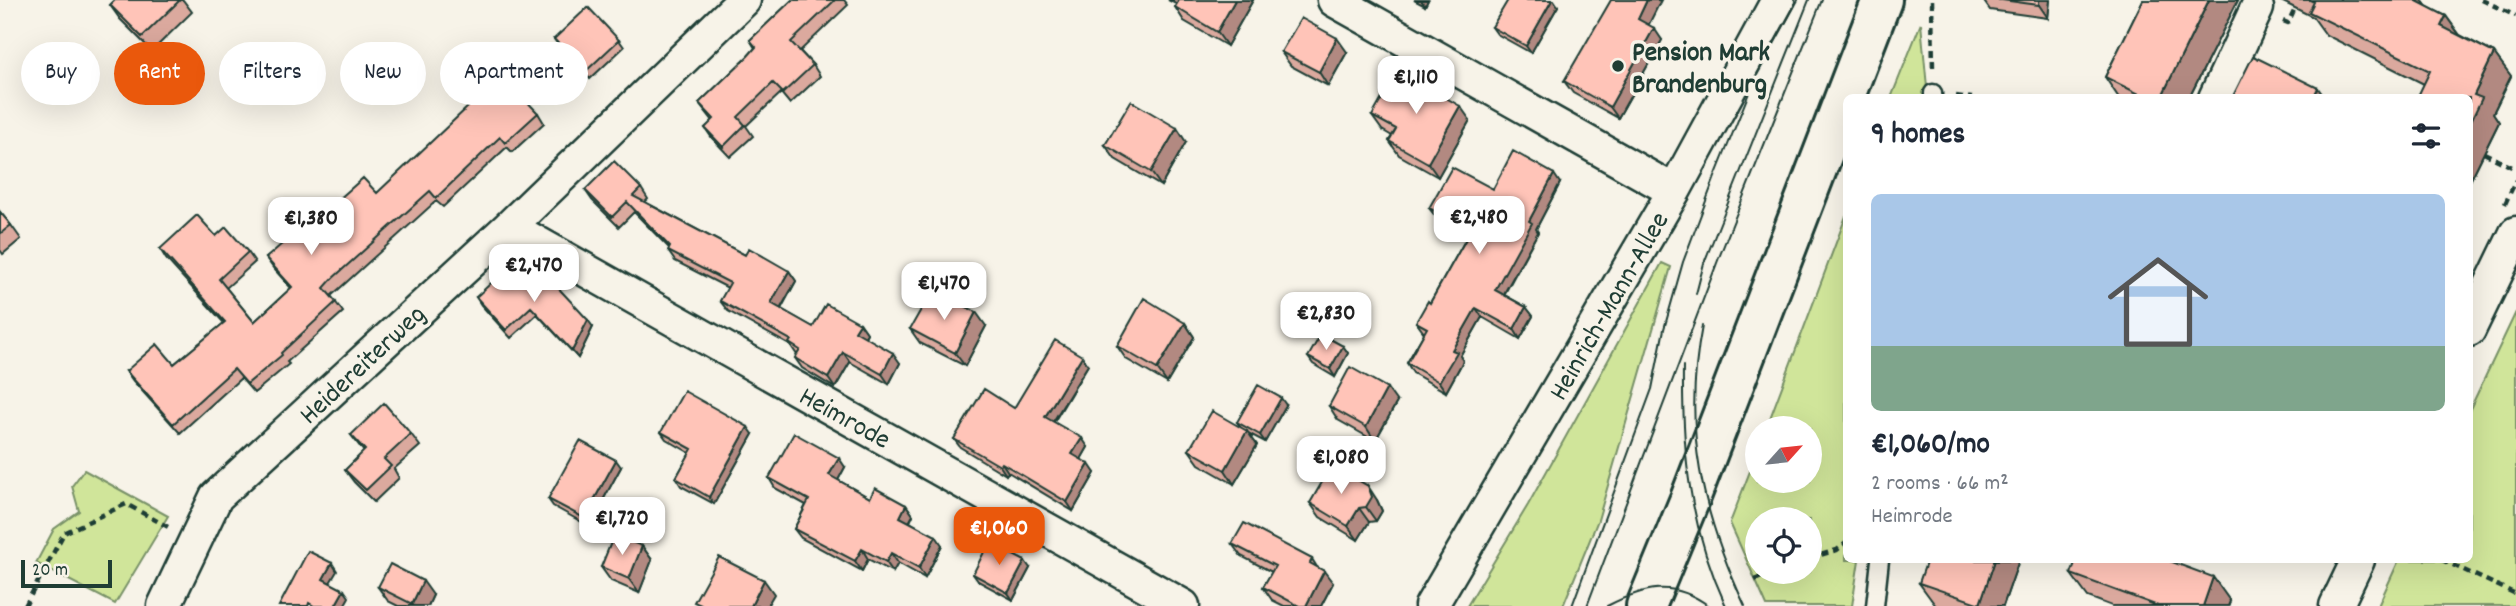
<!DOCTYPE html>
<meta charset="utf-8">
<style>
:root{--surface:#fff;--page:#f6f6f7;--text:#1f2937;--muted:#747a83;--accent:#ea580c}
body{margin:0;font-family:Dekko,sans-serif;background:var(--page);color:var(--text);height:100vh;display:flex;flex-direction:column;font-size:26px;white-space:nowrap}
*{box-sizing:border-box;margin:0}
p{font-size:23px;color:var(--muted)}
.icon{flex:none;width:38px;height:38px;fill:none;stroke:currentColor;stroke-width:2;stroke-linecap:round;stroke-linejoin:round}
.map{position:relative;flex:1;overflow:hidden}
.details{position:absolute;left:1843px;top:94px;width:630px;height:469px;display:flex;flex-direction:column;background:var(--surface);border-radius:10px;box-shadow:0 7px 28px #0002}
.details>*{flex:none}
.top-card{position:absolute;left:21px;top:42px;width:665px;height:63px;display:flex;gap:14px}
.needle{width:46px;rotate:63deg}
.fabs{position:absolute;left:1745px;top:416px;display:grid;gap:14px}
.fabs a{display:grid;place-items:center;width:77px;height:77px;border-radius:50%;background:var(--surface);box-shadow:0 7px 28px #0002;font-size:35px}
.scale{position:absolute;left:21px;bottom:18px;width:91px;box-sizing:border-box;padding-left:7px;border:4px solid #1f3d34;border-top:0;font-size:19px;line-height:24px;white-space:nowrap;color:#1f3d34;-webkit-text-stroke:5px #f7f3e8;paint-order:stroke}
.price{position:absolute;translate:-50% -60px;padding:0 16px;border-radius:14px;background:#fff;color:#222;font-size:23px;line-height:46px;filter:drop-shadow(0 2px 4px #0008)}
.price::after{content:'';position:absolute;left:50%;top:42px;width:21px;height:16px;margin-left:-10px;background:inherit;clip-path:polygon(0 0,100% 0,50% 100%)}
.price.current{background:var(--accent);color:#fff}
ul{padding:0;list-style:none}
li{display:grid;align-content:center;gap:14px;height:371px;padding:0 28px}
li span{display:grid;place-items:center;height:217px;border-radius:10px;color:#555}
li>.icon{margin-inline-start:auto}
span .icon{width:126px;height:126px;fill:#fffc;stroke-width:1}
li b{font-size:30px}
h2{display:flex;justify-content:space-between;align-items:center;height:84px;padding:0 28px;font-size:30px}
.tag{padding:0 24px;border-radius:32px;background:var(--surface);box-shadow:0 7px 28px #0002;font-size:24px;line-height:63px}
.tag.current{background:var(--accent);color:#fff}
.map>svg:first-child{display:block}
.green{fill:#d0e59a;stroke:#789167;stroke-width:2;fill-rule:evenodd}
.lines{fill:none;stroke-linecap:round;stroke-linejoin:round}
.service-casing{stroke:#1f3d34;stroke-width:21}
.minor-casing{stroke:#1f3d34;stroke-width:37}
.secondary-casing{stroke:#1f3d34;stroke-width:44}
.path{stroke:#1f3d34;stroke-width:4.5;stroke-dasharray:7 5;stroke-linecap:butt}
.service{stroke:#f7f3e8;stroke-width:16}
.minor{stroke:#f7f3e8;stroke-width:32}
.secondary{stroke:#f7f3e8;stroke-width:38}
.tram{stroke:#1f3d34;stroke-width:2}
.wall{fill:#dba99e;stroke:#1f3d34;stroke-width:2}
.shaded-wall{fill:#b28981;stroke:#1f3d34;stroke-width:2}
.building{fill:#ffc4b8;stroke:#1f3d34;stroke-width:2}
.poi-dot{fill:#1f3d34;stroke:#f7f3e8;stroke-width:2.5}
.labels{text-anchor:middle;stroke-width:7;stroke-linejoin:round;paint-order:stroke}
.poi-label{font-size:28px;font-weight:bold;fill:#1f3d34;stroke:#f7f3e8;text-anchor:start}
.street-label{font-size:28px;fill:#1f3d34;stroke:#f7f3e8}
</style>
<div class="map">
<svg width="2516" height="606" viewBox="0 0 2516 606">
<rect width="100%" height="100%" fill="#f7f3e8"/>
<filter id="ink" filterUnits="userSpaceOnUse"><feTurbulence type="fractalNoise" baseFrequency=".0143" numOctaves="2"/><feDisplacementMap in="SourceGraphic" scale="14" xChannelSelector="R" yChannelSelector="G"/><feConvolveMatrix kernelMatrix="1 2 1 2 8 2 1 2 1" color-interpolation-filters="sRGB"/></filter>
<g filter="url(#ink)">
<path class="green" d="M1921,23L1928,98H1891Z
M1846,216V560H1859L1852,606H1767L1730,523L1757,453V481H1810V429H1766ZM1757,520H1810V572H1757Z
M1662,263L1671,267L1598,520L1563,606H1467L1528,505Z
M2516,312V606H2378L2399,560H2469V411Z
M84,470L168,516L115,604L36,563L54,529L79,511L72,486Z"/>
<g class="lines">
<g class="service-casing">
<path id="service" d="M1933,98V93
M1875,606L1880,560"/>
</g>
<g class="minor-casing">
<path id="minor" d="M1334,0L1674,191
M2215,98L2257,8
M509,227L1183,606
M2469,330L2516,233
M164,606L216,497L509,227L744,0
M1431,606L1674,191L1778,0
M2336,606L2358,560"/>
</g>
<g class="secondary-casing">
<path id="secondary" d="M1646,606L1690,499L1882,0"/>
</g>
<path class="path" d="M1932,0L1933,72
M2482,0L2516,16
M2283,21L2288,23L2295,8
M1956,96L1972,98
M2484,153L2516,169
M2505,204L2516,180
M1810,558L1837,550L1846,543
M2442,560L2516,594
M1755,580L1771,572
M25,606L64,533L126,504L170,528"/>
<use href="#service" class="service"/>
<use href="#minor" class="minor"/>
<use href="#secondary" class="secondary"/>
<path class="tram" d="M1696,294L1704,263L1809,0
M1702,326C1682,428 1702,514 1745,606
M1683,366C1682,454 1689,525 1726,606
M1572,606L1652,389L1664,329L1683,262L1715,177L1755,78L1798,0
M1587,606L1720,255L1822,0
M1607,606C1644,587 1673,579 1709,606"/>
</g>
<path class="wall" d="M115,0H183L192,12L152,51L120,19L110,5Z
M792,0H844L848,5L800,51L813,65L820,76L790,104L781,93L746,126L753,136L730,157L712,138L705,128L713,121L699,103L748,56L755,48L750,40Z
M1168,0H1253L1227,46L1184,21L1175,7L1176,4Z
M1414,0H1428L1425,6Z
M1983,0H2050L2048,18L1990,10Z
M2143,0H2238L2189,98H2119L2105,77Z
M2279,0H2422L2427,7L2446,16L2460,35L2494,53L2511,76L2493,113L2499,122L2469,183V98L2424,84L2326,35L2313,17Z
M1558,6L1531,53L1497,34L1492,27Z
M1648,25L1662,40L1618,118L1573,93L1564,81Z
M554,39L619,40L624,47L590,79L559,46Z
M1281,52H1347L1328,86L1291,66Z
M538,113L544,123L512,152L507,147L443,207L436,201L339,289L331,296L343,312L287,362L289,364L254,393L241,378L180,433L133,381L126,371L174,364L224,323L166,259L160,249L216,236L248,252L255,262L226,288L254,322L291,288L273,268L266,258L295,238L377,193Z
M1372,116L1470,120L1438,177L1399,155L1389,141L1392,136L1382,130Z
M1186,142L1161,186L1115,159L1105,145Z
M1560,183L1536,229L1538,232L1504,295L1526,307L1533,316L1520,339L1482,317L1460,356L1463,361L1446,392L1413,373L1407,363L1424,333L1416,322L1430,303L1468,235L1436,217L1429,208L1493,189Z
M641,188L648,199L645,202L745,255L789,271L796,281L781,309L813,327L860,323L867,333L865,337L900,363L889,384L850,362L835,388L802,368L795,358L797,355L791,346L728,311L720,301L728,288L675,261L668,251L669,248L634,212L619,227L592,200L585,190Z
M0,212L11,225L21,239L3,254L0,250Z
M512,286L593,327L578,358L537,314L511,338L481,305L476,297Z
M1185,323L1194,337L1167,383L1126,359L1117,346Z
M986,326L965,366L920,343L910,329Z
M1343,346L1348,353L1335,377L1313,364L1308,357Z
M1082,356L1088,365L1054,422L1088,447L1081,459L1095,473L1073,511L1008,472L1006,475L960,447L954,439L1014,408Z
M1397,402L1375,441L1338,420L1329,406Z
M1286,405L1265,442L1248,433L1257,445L1234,484L1199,464L1189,450L1241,428L1237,422Z
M661,432L753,434L714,504L681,486L676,478L690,453L666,439Z
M411,434L420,446L394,469L399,478L374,502L354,482L345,470L364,452L351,435Z
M621,467L589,526L553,506L548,499Z
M845,467L838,480L870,498L906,505L913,515L910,522L942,545L925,578L898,563L893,572L868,559L862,571L801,538L794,529L806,505L775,488L769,478Z
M1377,500L1382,511L1376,521L1369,522L1358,540L1320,517L1310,503Z
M1232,544L1312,559L1317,567L1333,583L1321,606H1284L1272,600L1263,587L1272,572L1241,556Z
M642,546L652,560L639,593L611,581L601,567Z
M2019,560L2003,606H1936L1919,583Z
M1030,568L1013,600L978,581L973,574Z
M2071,574L2230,601L2228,606H2112L2088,597Z
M378,587L433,595L428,606H398L388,601Z"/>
<path class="shaded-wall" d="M1235,0H1253L1227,46L1217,32Z
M1421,0H1428L1425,6Z
M1552,0H1554L1558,6L1531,53L1526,46Z
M1647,0H1661L1646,30L1638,19Z
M2039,0H2050L2048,18L2039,5Z
M2209,0H2238L2189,98H2161Z
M2415,0H2422L2435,18L2432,24Z
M2446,16L2463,40L2441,26Z
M1654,28L1662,40L1618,118L1610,107Z
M1337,38L1347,52L1328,86L1319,72Z
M2494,53L2511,76L2493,113L2499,122L2469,183V125L2474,95Z
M2318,88L2325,98H2313Z
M1460,106L1470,120L1438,177L1428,163Z
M1177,128L1186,142L1161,186L1151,172Z
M1554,174L1560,183L1536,229L1538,232L1501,299L1495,290L1529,221Z
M789,271L796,281L778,313L771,303Z
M1526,307L1533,316L1520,339L1514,329Z
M1476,308L1482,317L1460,356L1463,361L1446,392L1439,382L1452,350Z
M976,312L986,326L965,366L955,353Z
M588,320L593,327L578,358L572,351Z
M860,323L867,333L862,342L855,331Z
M1185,323L1194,337L1167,383L1157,369Z
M1343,346L1348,353L1335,377L1330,369Z
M843,352L850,362L835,388L828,378Z
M893,353L900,363L889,384L882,374Z
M1082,356L1088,365L1051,425L1045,417Z
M1387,388L1397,402L1375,441L1366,427Z
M1281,398L1286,405L1265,442L1260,435Z
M748,427L753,434L714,504L709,497Z
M1247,431L1257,445L1234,484L1225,470Z
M1082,438L1088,447L1079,463L1072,454Z
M839,458L845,467L836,484L829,475Z
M616,460L621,467L589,526L584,518Z
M1002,463L1008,472L1006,475L1000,466Z
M1089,464L1095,473L1073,511L1067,502Z
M1368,486L1377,500L1382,511L1376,521L1366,507Z
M906,505L913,515L907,526L900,517Z
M1359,508L1369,522L1358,540L1348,526Z
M936,536L942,545L925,578L919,568Z
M642,546L652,560L639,593L629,579Z
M862,549L868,559L862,571L855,561Z
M891,553L898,563L893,572L886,562Z
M1995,560H2019L2003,606H1981L1980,604Z
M1025,561L1030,568L1013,600L1008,593Z
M332,563L337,571L328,586L323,579Z
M1324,571L1333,583L1321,606H1306Z
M2213,577L2230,601L2228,606H2203Z
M764,580L774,594L767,606H751Z
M423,581L433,595L428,606H414L412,604Z
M344,590L349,597L344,606H335Z"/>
<path class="building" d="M115,0H180L142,37L110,5Z
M792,0H835L791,42L813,65L783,93L773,83L738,117L745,125L723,147L705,128L714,119L699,103L748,56L756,47L750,40Z
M1179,0H1235L1217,32L1175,7Z
M1508,0H1552L1526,46L1492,27Z
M1611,0H1647L1638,19L1654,28L1610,107L1564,81Z
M2002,0H2039V5Z
M2143,0H2209L2161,98H2147L2105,77Z
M2310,0H2415L2446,16L2441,26L2494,53L2474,95L2482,98L2469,125V98H2417L2430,71L2309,12L2314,2Z
M588,7L619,40L585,72L554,39Z
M1301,18L1337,38L1319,72L1281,52Z
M2253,56L2318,88L2313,98H2232Z
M1398,70L1460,106L1428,163L1389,141L1396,129L1372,116Z
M500,73L538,113L505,143L500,137L436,198L430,191L332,279L324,288L336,302L281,353L282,355L247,384L234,369L173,424L126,371L157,344L174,364L225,322L160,249L197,215L216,236L226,227L248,252L219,279L254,322L292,287L266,258L292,235L295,238L363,178L377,193L470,105L468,102Z
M1131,101L1177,128L1151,172L1105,145Z
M1513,151L1554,174L1529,221L1532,223L1495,290L1526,307L1514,329L1476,308L1452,350L1457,352L1439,382L1407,363L1427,328L1416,322L1428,301L1430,303L1471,230L1429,208L1452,167L1493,189Z
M614,161L641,188L633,196L745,255L749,248L789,271L771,303L813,327L826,304L860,323L855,331L893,353L882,374L843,352L828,378L795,358L800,350L789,343L791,340L720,301L730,283L668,251L670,247L627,202L612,217L585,190Z
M0,212L11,225L0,234Z
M536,264L588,320L572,351L531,307L506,330L476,297L501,274L512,286Z
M939,292L976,312L955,353L910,329L927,299L933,303Z
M1144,298L1185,323L1157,369L1117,346Z
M1321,334L1343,346L1330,369L1308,357Z
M1055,340L1082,356L1045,417L1082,438L1072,454L1089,464L1067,502L1002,463L1000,466L954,439L984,389L1014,408Z
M1350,367L1387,388L1366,427L1329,406Z
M1258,385L1281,398L1260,435L1237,422Z
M684,391L748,427L709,497L676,478L692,449L661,432Z
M384,403L411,434L384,459L391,466L366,490L345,470L365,450L351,435Z
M1212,411L1247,431L1225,470L1189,450Z
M794,433L839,458L829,475L870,498L875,488L906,505L900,517L936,536L919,568L891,553L886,562L862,549L855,561L794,529L809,500L769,478Z
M580,441L616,460L584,518L548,499Z
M1332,465L1368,486L1372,497L1366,507L1359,508L1348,526L1310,503Z
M1244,523L1312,559L1310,563L1324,571L1306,606H1299L1263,587L1275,566L1232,544Z
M614,535L642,546L629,579L601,567Z
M989,542L1025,561L1008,593L973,574Z
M308,551L332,563L323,579L344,590L335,606H314L309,603L308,606H279Z
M719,557L764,580L751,606H703L694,602Z
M1927,560H1995L1980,604L1919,583Z
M2076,560H2167L2213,577L2203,606H2158L2071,574Z
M390,564L423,581L412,604L378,587Z"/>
</g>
<circle class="poi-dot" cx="1618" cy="66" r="7"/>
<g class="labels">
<g class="poi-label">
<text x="1632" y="60">Pension Mark<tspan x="1632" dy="32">Brandenburg</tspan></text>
</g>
<g class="street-label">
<text transform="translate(1607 305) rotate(-60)" y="10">Heinrich-Mann-Allee</text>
<text transform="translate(361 363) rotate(-43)" y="10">Heidereiterweg</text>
<text transform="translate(846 416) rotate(29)" y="10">Heimrode</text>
</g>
</g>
</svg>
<div class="fabs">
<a><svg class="needle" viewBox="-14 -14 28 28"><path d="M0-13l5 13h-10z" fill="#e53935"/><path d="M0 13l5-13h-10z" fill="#747a83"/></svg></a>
<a><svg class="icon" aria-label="locate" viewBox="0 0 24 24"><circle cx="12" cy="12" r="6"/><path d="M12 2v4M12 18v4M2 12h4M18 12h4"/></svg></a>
</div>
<div class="scale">20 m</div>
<b class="price" style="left:1416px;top:116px">€1,110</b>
<b class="price" style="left:1479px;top:256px">€2,480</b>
<b class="price" style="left:311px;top:257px">€1,380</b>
<b class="price" style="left:534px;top:304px">€2,470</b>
<b class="price" style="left:944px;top:322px">€1,470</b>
<b class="price" style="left:1326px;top:352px">€2,830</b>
<b class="price" style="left:1341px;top:496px">€1,080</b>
<b class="price" style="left:622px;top:557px">€1,720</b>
<b class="price current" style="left:999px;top:567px">€1,060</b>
<div class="top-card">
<a class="tag">Buy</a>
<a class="tag current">Rent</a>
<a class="tag">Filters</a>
<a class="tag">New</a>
<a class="tag">Apartment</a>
</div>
<section class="details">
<h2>9 homes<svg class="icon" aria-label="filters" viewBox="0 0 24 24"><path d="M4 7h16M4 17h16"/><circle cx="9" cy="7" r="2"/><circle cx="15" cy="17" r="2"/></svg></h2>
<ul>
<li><span style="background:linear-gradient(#a9c7e8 70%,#7fa58c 0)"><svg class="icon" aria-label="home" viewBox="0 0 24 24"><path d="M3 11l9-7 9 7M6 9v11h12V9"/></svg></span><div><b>€1,060/mo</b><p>2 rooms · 66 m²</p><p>Heimrode</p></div></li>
</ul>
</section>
</div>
